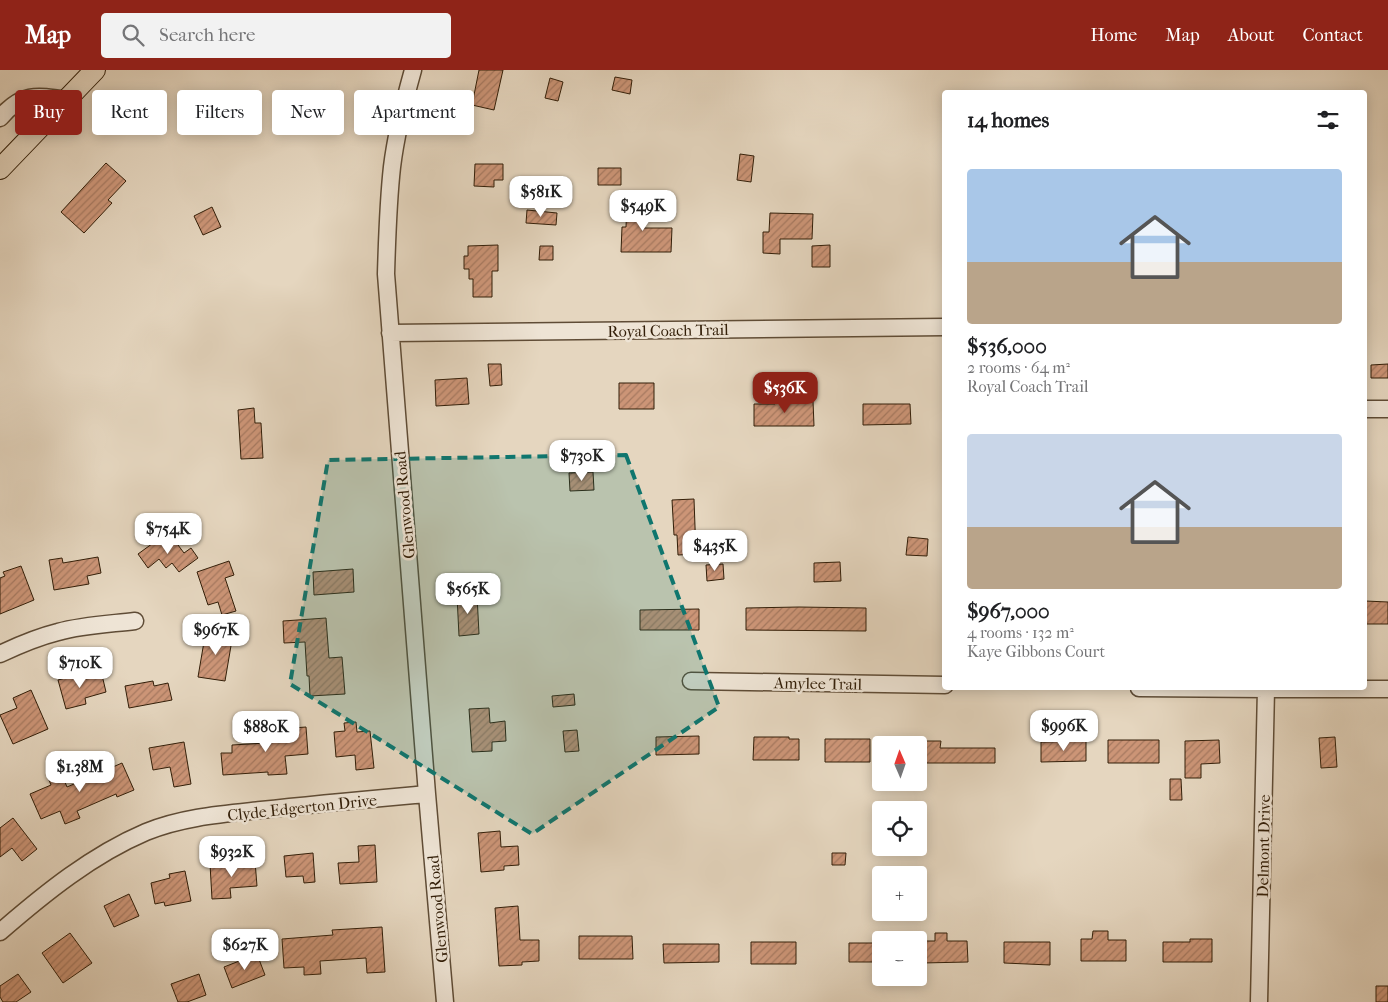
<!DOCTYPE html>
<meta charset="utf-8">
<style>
:root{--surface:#fff;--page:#f2f2f2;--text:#202124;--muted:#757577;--accent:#8f2418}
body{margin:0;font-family:"IM FELL French Canon",serif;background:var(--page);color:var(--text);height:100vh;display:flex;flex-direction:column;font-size:19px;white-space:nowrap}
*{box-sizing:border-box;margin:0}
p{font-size:16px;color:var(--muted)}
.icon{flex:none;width:28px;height:28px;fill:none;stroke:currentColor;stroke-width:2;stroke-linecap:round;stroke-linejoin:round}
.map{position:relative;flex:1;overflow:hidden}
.drawer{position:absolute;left:942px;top:20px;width:425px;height:600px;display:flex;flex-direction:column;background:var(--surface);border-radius:5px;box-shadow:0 2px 12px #0003}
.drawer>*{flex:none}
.hud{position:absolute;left:15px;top:20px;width:475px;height:45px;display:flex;gap:10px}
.needle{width:32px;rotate:358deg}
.fabs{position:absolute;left:872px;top:666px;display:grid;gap:10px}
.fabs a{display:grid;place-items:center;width:55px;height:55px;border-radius:5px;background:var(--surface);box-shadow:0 2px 12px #0003;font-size:25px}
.price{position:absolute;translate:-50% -42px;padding:0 11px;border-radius:10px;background:#fff;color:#222;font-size:16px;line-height:32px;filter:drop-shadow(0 1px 2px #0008)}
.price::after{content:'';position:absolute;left:50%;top:30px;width:15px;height:11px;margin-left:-8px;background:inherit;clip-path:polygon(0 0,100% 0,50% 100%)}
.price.active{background:var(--accent);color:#fff}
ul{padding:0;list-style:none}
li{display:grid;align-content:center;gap:10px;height:265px;padding:0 25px}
li span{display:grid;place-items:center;height:155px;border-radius:5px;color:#555}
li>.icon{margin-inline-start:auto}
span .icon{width:90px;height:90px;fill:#fffc;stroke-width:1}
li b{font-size:21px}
h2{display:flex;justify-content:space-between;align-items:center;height:60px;padding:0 25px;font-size:21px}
.pill{padding:0 18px;border-radius:5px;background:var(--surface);box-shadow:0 2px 12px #0003;font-size:18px;line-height:45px}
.pill.active{background:var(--accent);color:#fff}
header{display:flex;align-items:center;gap:30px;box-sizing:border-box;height:70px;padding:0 25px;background:var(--accent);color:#fff}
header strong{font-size:24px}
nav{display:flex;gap:28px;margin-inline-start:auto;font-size:18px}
.search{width:350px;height:45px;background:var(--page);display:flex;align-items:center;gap:12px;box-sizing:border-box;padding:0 18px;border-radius:5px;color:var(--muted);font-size:19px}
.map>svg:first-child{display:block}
.building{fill:url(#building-hatch);stroke:#321e08}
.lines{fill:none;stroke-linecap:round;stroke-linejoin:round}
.minor-casing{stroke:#5f4c36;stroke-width:19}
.major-casing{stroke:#321e08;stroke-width:22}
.minor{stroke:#eee4d5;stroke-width:16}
.major{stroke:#e5d6bf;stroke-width:20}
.marked{fill:#0f766e;fill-opacity:0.2;stroke:#0f766e;stroke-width:4;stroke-dasharray:10 6;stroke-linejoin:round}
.labels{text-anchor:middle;stroke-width:5;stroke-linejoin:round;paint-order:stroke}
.street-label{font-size:16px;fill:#321e08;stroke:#eee4d5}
</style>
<header>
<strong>Map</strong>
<div class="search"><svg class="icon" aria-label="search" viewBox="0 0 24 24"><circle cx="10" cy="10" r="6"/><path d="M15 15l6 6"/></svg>Search here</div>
<nav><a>Home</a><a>Map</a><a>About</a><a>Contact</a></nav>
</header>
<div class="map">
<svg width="1388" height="932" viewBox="0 0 1388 932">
<defs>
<pattern id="building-hatch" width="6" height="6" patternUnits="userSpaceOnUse" patternTransform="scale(1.25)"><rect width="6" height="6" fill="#cc9577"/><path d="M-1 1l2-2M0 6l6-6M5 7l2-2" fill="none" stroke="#a67960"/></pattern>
</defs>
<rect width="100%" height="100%" fill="#e5d6bf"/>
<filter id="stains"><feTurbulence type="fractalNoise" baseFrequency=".004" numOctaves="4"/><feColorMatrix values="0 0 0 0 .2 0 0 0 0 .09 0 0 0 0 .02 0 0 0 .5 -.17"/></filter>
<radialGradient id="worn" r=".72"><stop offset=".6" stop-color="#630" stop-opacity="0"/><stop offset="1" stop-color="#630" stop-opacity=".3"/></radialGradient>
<path class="building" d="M479,0H503L494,40L472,35Z
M615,7L632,10L630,24L612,20Z
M550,8L563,12L558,31L545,28Z
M740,84L754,86L751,112L737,110Z
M106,93L126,111L108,130L112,133L84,163L61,142Z
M475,94H503V110H494V117L474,116Z
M598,98H621V115H598Z
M627,130H644V158H672L671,182H621L622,157H626Z
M212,137L221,157L203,165L194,146Z
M527,140L557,143L556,155L526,153Z
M770,143L813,144L812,169H780V184L763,183V162H769Z
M498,175V201H492V227H473V209H469V199H464V186H468V176Z
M830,175V197H812V176Z
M540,176H553V190H539Z
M488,294H501L502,315L490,316Z
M1388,294V308H1371V295Z
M467,308L469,334L436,336L435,310Z
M619,313H654V339H619Z
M813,331L814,356H754V334H775V332Z
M863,334H910L911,354L863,355Z
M254,338L255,353H261L263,388L241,389L238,340Z
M593,402L594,420L570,421L569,403Z
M694,429L696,484L678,485L677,465H674L672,430Z
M172,467L184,483L191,478L198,488L179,502L172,493L166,498L159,489L148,498L138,484L160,468L164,473Z
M908,467L928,469L927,486L906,485Z
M98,487L101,503L87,506L89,514L54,520L49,490L62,488L63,493Z
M229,491L234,505L225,508L236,541L222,545L218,532L208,535L197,502Z
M840,492L841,511L814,512V493Z
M723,494L724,509L707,511L706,495Z
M21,496L34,530L0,544V508L5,506L3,502Z
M353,499L354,522L314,525L313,502Z
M477,525L479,564L459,566L457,526Z
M1365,531L1388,532V554H1365Z
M799,537L866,538V561L746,560V538Z
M699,539V560H640V540Z
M326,548L329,588L342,587L345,624L310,626L309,606H307L305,572L284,573L283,551Z
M206,560L233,564L225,611L198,607Z
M84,603L86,609L102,605L106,622L85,628L86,634L66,639L58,610Z
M153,611L154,616L168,613L172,630L129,638L125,616Z
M31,620L48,659L13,674L0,645L17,638L13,628Z
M574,624L575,635L553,637L552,626Z
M489,638L490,653L505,651L506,671L492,672V681L472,682L469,639Z
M356,652L357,662L370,661L374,698L356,700L355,685L336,687L334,662L345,661L344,653Z
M306,657L308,684L285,686L287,704L268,705V702L223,705L221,683H232V675L266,673L265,660Z
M577,660L579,681L565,682L563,661Z
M699,666V684L656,685V667Z
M754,667H789V669H799V690H753Z
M1335,667L1337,697L1321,698L1319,668Z
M825,669H870V692H825Z
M1108,670H1159V693H1108Z
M1219,670L1220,693L1201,694V708H1185V671Z
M919,671H941L940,678H995V693H919Z
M1086,671V691L1041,692V672Z
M184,672L191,714L174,717L170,697L153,700L149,678Z
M122,693L134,720L117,727L116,724L77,741L80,748L65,754L60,741L41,749L30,724L51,715L47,705L60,700L67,717Z
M1170,709H1181L1182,730H1170Z
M13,748L37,779L22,791L12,778L0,787V758Z
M500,761L501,777L518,776L519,795L504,796V800L481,802L478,763Z
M375,775L377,812L340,814L338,793L359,792L358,776Z
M313,783L315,812L304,813L303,806L286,807L284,786Z
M832,783H846L845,795H832Z
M255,791L257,816L230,818L231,828L212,829L210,794Z
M185,801L191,831L165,836L164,832L155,834L151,813L170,808L169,804Z
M129,824L139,846L114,857L104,836Z
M518,836L520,870H539V891L522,892V895L499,896L495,838Z
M382,857L385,902L367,903L366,888L320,891L321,904L304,905V897L284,898L282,869L333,865L332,860Z
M1093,861H1108V870H1126V891H1081V869H1092Z
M70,863L92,893L63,913L42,883Z
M935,863H947V871H967L968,892L922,893L921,871H935Z
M579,866H632L633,889H579Z
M1190,869H1212V892H1163V872H1190Z
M751,872H796V894H751Z
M1004,872H1050V895L1004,893Z
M849,873H881V892H849Z
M663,874H719V892L664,893Z
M257,884L265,905L232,918L224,897Z
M18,904L31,922L16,932H3L0,927V916Z
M199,904L206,925L187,932H178L171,914Z
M1376,916H1388V932H1376Z"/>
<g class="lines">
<g class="minor-casing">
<path id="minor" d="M413,0C404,32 396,64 392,97C388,133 387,169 386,204L427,724L445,932
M0,48C21,23 36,25 66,30
M390,263L945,257
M1365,339H1388
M0,584C19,575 38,567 58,562C83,555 110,554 135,551
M691,611L945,615
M1139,618L1266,619H1388
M0,862C45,823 92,785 146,762C182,747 223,744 261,740C316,734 372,729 427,724
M1259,932L1266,619"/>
</g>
<g class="major-casing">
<path id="major" d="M0,99L95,0"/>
</g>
<use href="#minor" class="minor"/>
<use href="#major" class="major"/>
</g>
<path class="marked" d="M626,385L719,637L532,764L290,614L328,390Z"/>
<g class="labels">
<g class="street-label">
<text transform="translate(668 260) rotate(-1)" y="6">Royal Coach Trail</text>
<text transform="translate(404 435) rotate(-95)" y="6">Glenwood Road</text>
<text transform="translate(818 613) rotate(1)" y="6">Amylee Trail</text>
<text transform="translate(302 737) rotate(-6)" y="6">Clyde Edgerton Drive</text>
<text transform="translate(1263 776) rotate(-89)" y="6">Delmont Drive</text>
<text transform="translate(437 839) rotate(-95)" y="6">Glenwood Road</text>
</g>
</g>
<rect width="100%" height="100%" filter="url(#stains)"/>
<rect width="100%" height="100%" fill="url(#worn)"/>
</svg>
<div class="fabs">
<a><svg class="needle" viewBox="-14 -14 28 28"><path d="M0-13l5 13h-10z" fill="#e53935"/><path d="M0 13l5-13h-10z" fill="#757577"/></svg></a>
<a><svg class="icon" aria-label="locate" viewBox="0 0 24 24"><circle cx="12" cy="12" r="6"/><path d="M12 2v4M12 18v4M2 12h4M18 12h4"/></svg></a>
<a>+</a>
<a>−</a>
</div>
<b class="price" style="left:541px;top:148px">$581K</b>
<b class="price" style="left:643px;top:162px">$549K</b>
<b class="price active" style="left:785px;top:344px">$536K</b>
<b class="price" style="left:582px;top:412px">$730K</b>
<b class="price" style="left:168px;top:485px">$754K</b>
<b class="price" style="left:715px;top:502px">$435K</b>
<b class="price" style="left:468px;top:545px">$565K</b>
<b class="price" style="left:216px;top:586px">$967K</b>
<b class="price" style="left:80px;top:619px">$710K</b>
<b class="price" style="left:1064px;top:682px">$996K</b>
<b class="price" style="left:266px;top:683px">$880K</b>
<b class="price" style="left:80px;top:723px">$1.38M</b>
<b class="price" style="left:232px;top:808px">$932K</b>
<b class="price" style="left:245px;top:901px">$627K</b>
<div class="hud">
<a class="pill active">Buy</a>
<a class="pill">Rent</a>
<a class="pill">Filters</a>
<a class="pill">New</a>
<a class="pill">Apartment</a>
</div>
<section class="drawer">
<h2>14 homes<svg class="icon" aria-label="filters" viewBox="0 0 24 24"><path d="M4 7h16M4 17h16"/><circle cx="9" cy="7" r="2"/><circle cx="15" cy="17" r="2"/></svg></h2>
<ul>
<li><span style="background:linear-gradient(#a9c7e8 60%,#b9a48a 0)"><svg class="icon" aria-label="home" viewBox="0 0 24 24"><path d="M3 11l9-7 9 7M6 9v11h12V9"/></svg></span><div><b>$536,000</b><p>2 rooms · 64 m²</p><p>Royal Coach Trail</p></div></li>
<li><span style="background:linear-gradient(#c9d6e8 60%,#b9a48a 0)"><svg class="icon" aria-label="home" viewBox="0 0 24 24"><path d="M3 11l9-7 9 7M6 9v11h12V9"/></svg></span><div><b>$967,000</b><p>4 rooms · 132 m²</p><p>Kaye Gibbons Court</p></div></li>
</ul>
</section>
</div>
